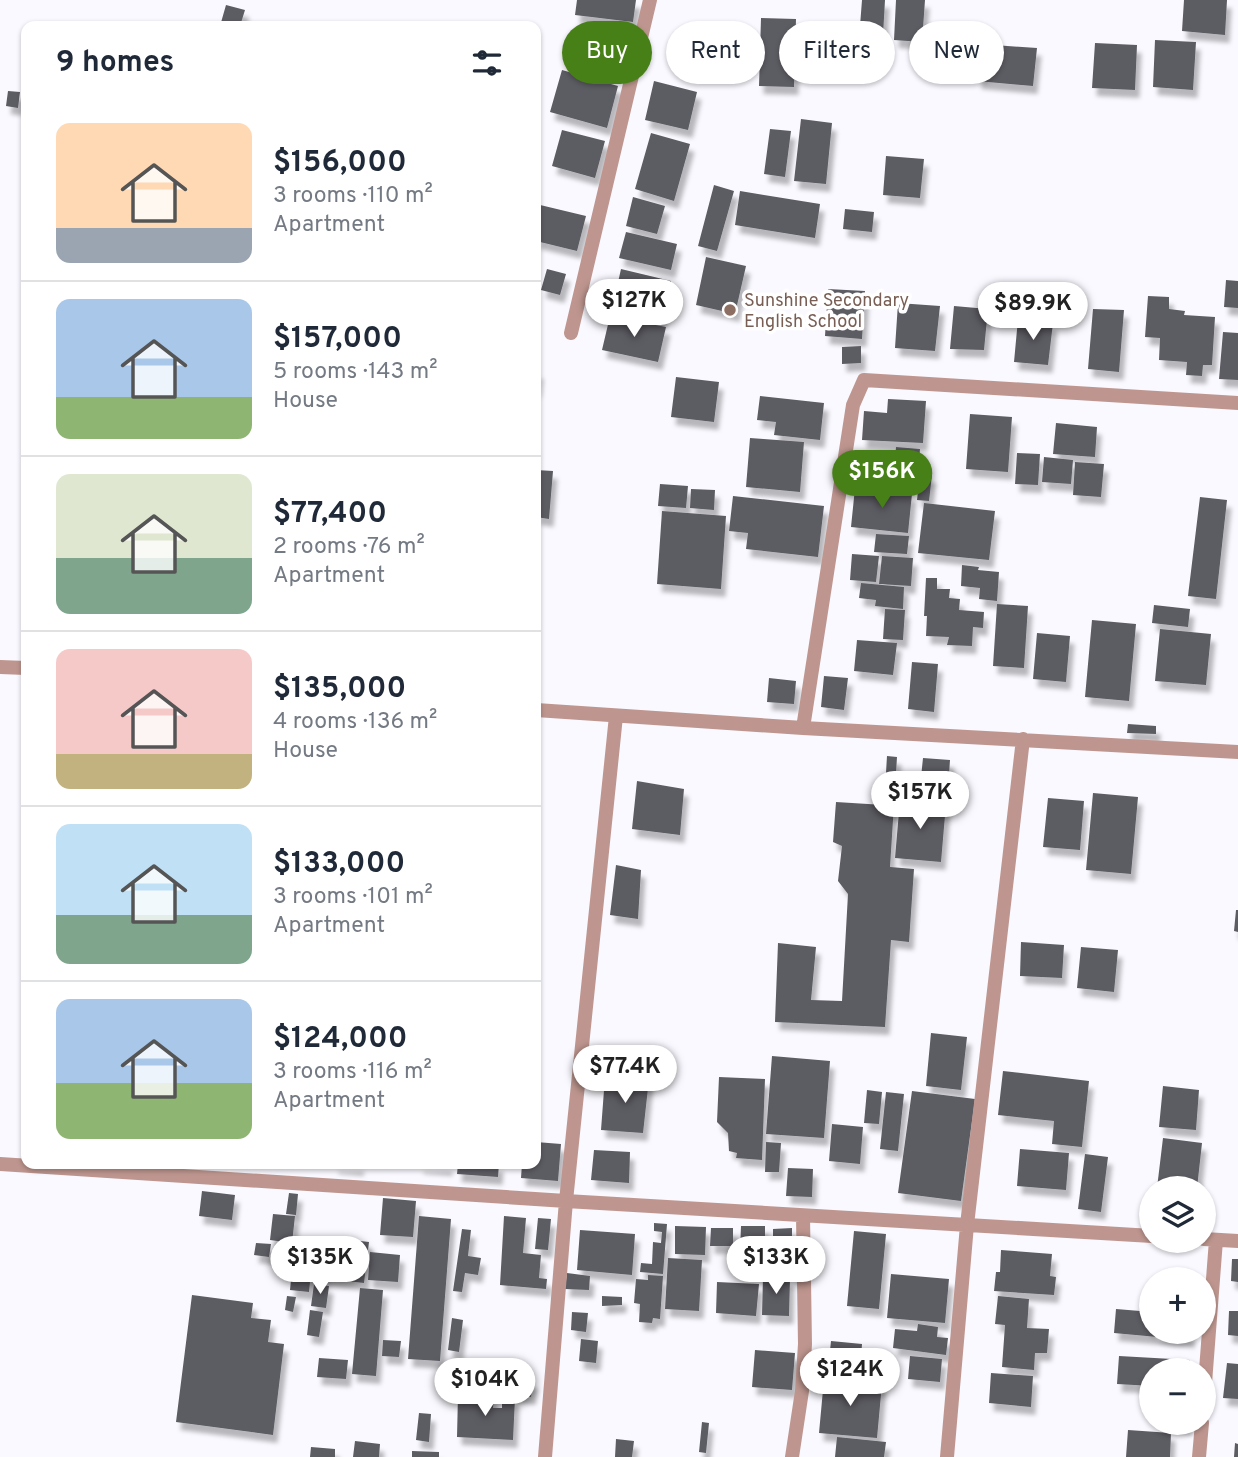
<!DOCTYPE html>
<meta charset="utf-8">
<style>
:root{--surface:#fff;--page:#f6f6f7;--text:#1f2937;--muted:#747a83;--line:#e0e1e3;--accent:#488018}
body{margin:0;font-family:Overpass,sans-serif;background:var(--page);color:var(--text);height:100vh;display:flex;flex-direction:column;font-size:26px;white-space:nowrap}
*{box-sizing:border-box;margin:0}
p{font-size:23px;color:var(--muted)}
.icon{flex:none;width:38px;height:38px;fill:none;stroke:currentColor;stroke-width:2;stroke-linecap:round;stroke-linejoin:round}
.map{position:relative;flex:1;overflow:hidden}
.sheet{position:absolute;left:21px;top:21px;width:520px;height:1148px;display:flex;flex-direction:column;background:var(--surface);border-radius:14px;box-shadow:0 2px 5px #0004}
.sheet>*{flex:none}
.hud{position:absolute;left:562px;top:21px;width:570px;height:63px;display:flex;gap:14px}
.controls{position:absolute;left:1139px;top:1176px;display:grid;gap:14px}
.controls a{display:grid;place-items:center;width:77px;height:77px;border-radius:50%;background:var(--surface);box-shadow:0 2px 5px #0004;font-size:35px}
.price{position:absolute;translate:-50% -60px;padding:0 16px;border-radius:24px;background:#fff;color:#222;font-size:23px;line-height:46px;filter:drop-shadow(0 2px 4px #0008)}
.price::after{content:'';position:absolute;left:50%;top:42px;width:21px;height:16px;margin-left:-10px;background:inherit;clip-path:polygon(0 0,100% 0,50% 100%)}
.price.on{background:var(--accent);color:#fff}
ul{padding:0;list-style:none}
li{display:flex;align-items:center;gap:21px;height:175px;padding:0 35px}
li+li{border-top:2px solid var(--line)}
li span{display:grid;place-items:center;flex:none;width:196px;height:140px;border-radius:14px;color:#555}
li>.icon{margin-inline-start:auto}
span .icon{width:84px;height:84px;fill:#fffc;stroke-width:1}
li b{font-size:30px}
h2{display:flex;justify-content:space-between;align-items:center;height:84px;padding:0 35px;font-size:30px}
.tag{padding:0 24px;border-radius:32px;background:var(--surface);box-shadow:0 2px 5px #0004;font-size:24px;line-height:63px}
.tag.on{background:var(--accent);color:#fff}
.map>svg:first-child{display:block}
.building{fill:#5c5c63;filter:url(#shadow)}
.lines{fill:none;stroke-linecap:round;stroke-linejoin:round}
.street{stroke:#be968f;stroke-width:14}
.education-dot{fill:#8d6e63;stroke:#fff;stroke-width:2.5}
.labels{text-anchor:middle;stroke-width:7;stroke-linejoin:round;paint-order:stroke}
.education-label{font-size:18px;fill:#785e54;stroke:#fff;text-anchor:start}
</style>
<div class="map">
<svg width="1238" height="1457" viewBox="0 0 1238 1457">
<defs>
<filter id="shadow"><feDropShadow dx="4.5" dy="8" stdDeviation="2" flood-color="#0004"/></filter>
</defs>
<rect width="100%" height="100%" fill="#f9f9ff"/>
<path class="building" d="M577,0H636L633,22L575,15Z
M862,0H885L882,53L858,52Z
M896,0H925L922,42L894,40Z
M1184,0H1227L1225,35L1182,31Z
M226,5L245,10L240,26H220Z
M761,18L796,19L794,87L759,86Z
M1155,40L1196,42L1193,90L1153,87Z
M1095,43L1137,45L1135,90L1092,88Z
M980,44L1037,48L1033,86L977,81Z
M562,70L618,86L607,128L550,112Z
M654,81L697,92L688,130L645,120Z
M8,91L20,92L18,108L6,106Z
M801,119L832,123L826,184L794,181Z
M770,129L791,131L785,177L764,174Z
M562,130L605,141L595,178L552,166Z
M651,133L690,144L674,201L635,189Z
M886,156L924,159L920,198L883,195Z
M714,185L734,191L717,251L698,246Z
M740,191L820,204L815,238L735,225Z
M633,197L665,206L657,234L626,226Z
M536,204L586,216L577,251L536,241Z
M845,209L874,212L872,232L843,229Z
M626,232L677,244L671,270L619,258Z
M706,257L746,266L735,314L696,305Z
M547,269L566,274L560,295L541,290Z
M621,269L671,281L661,321L612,309Z
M1226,280L1238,281V308L1224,307Z
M828,289L865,291L862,339L825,336Z
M1148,296L1169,297V309L1185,311L1184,315L1215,317L1212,365H1203L1202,376L1186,375L1187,362L1159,360L1160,338L1145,337Z
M898,303L940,306L935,351L895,348Z
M954,306L988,309L984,350L950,349Z
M1093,309L1124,310L1119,372L1088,369Z
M610,316L666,327L658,362L602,350Z
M1018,319L1053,323L1048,365L1014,362Z
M1223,332L1238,333V380L1219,379Z
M861,346V363L842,364V347Z
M536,371H539L537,390H536Z
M676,377L719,382L714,422L671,417Z
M760,396L824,403L820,440L774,435L776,422L757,420Z
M888,399L926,401L923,443L862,440L864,411L887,413Z
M970,414L1012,417L1008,472L966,469Z
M1056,423L1097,427L1095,457L1053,454Z
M750,438L804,442L800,492L746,487Z
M896,447L920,449L917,482L893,480Z
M1017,453L1040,454L1038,485L1015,484Z
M1044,457L1073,460L1071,484L1042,482Z
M1075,462L1104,464L1101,497L1073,495Z
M536,470L553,471L549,519L536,517Z
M920,474L932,475L929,501L917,500Z
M660,484L688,486L686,508L658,506Z
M855,488L912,494L908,533L851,527Z
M691,489L715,490L714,510L690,508Z
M733,496L824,506L818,557L746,549L748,533L729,531Z
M1200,497L1227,500L1216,599L1188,596Z
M924,503L995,511L989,560L918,553Z
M662,511L726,516L721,589L657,584Z
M876,534L909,536L907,554L874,552Z
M852,554L879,556L876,582L850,580Z
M882,556L913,558L911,586L879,584Z
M962,565L979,567L978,570L999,572L997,601L979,599L980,588L961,586Z
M926,578H937V589H950L949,598L960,599L959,610L984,612L983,628L973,627L972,646L947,645L949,637L926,636L927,616H924Z
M24,580H26V610L22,609Z
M861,583L904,587L903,609L875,606L876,600L859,598Z
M997,604L1028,606L1024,668L993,666Z
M1154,605L1190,609L1188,627L1152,623Z
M885,609L905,610L903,640L883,639Z
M1092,620L1136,624L1129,701L1085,697Z
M1160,629L1211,634L1206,685L1155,681Z
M1037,633L1070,636L1066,682L1033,679Z
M857,640L897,643L893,675L854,671Z
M912,662L938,664L934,712L908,709Z
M824,676L848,678L844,710L821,707Z
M769,678L796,681L794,704L767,702Z
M1128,724L1156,726V734L1127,733Z
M887,756L897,757L890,867L914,869L909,942L891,940L885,1027L775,1022L778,943L816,947L811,1000L842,1001L848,894L838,881L842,846L833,842L836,802L884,805Z
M923,758L950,760L948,789L920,787Z
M637,781L684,789L680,835L632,829Z
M1093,793L1138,797L1131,874L1086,870Z
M1048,798L1084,801L1080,850L1043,847Z
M900,800L946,804L941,862L895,858Z
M616,865L641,870L638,919L610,915Z
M1236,910H1238V932L1234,931Z
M1021,942L1064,945L1062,978L1020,976Z
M1081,947L1118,950L1114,992L1077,988Z
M931,1033L967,1037L961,1090L926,1086Z
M772,1056L830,1061L824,1138L766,1134Z
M1003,1071L1089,1081L1082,1147L1052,1144L1054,1121L998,1115Z
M605,1077L649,1079L643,1133L601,1130Z
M719,1077L765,1079L762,1160L736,1158L737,1153L729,1151L728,1133L717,1122Z
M1163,1086L1199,1090L1196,1130L1159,1127Z
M867,1090L882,1092L879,1124L864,1123Z
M912,1091L975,1099L961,1201L898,1193Z
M886,1092L904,1094L898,1151L880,1149Z
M832,1124L863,1127L860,1164L829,1161Z
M1163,1138L1202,1143L1197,1188H1157Z
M536,1142L561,1144L558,1181L521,1178L522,1164H536Z
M766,1142L781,1143L779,1172H765Z
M1020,1149L1069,1153L1066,1190L1017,1186Z
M594,1150L630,1152L629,1183L591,1180Z
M1085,1154L1108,1157L1101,1212L1078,1209Z
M334,1164H360L359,1168L334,1166Z
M419,1164H448V1168L419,1166Z
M458,1164H499L498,1177L457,1174Z
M788,1168L813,1169L812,1197L786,1196Z
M202,1191L235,1195L232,1220L199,1216Z
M289,1193L298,1194L296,1215L286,1214Z
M383,1198L416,1201L413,1237L380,1235Z
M273,1214L295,1216L292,1243L270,1240Z
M419,1216L451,1219L440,1361L408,1359Z
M504,1216L526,1218L523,1253L541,1255L539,1278L547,1279L546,1289L500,1285Z
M538,1218L551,1219L548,1250L535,1249Z
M654,1223L667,1224L663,1274L640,1272L641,1263L652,1264L653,1242L661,1243L662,1232L654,1231Z
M675,1226L706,1227L705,1255L675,1254Z
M741,1226H765V1252L740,1251Z
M711,1228H733V1246H710Z
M792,1228V1237H798L799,1275L793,1276V1250L773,1251V1229Z
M462,1229L471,1230L468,1256L481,1258L478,1275L465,1273L462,1292L453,1291Z
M580,1230L635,1234L632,1275L577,1270Z
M854,1231L886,1234L879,1309L847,1306Z
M317,1236L369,1242L364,1283L312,1277Z
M256,1243L271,1244L269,1257L254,1255Z
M1001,1250L1052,1254L1050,1276L1056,1277L1054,1295L994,1291L996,1272H1000Z
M370,1252L400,1255L398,1282L368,1280Z
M668,1258L702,1260L699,1311L665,1309Z
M1232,1259H1238V1282L1231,1281Z
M293,1260L312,1261L309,1292L290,1290Z
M567,1273L590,1276L589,1290L565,1289Z
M891,1274L949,1279L945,1323L887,1318Z
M648,1275L663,1276L660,1319L653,1318L652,1323L639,1322L640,1304L634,1303L636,1279L648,1280Z
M763,1277L790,1278L789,1316L762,1315Z
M717,1282L759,1284L756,1316L716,1313Z
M314,1284L329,1286L326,1308L311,1306Z
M360,1288L383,1290L376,1376L352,1374Z
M192,1295L253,1303L251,1318L271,1320L268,1342L284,1344L273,1435L176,1422Z
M287,1296L296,1297L293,1312L285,1310Z
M602,1296L622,1297V1305L602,1306Z
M998,1296L1029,1299L1027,1328L1049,1329L1047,1353H1035L1034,1370L1002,1367L1005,1325L995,1324Z
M1116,1309L1152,1312V1332H1191L1190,1340L1114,1333Z
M310,1310L323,1312L319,1337L307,1335Z
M1229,1311H1238V1336L1228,1335Z
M572,1312L588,1313L586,1332L571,1330Z
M452,1318L463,1320L459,1352L448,1350Z
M918,1324L938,1327L937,1337L948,1338L946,1355L893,1348L895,1329L917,1331Z
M581,1339L598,1341L596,1363L579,1361Z
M383,1340L401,1341L399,1357L382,1356Z
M831,1341L862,1344L860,1373L828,1370Z
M755,1350L795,1353L792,1390L752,1387Z
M910,1356L942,1359L940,1382L908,1379Z
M1119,1356L1190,1360L1189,1370H1152V1386L1117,1384Z
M319,1358L348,1360L346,1379L317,1377Z
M462,1359L494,1363L490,1388L458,1384Z
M498,1360L527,1364L524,1379L534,1381L531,1397L509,1394V1391L494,1388Z
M1227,1363L1238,1364V1399L1223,1398Z
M991,1373L1033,1376L1031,1407L989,1403Z
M824,1379L882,1384L877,1438L819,1433Z
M458,1395L494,1397L493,1408H502V1397L515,1398L513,1440L457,1437Z
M419,1413L431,1414L429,1442L416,1440Z
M702,1422L709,1423L706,1453L699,1452Z
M1160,1423H1188L1187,1427L1160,1425Z
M1128,1430L1171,1433L1170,1457H1126Z
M837,1437L886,1442L884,1457H835Z
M616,1439L634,1441L632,1457H615Z
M355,1441L380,1444L379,1457H353Z
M1235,1443L1238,1444V1457H1234Z
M311,1447L335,1449V1457H310Z
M412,1451L439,1452V1457H412Z"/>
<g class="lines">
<path class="street" d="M571,333L650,0
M0,667L26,668
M536,710L803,728L1238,752
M803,728L853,405L864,380L1238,403
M0,1164L566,1201L1152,1236
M1204,1239L1238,1241
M1204,1396L1216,1240
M545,1457L566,1201L616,716
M792,1457L802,1391L805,1344L803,1216
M947,1457L967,1225L1023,739
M1199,1457L1202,1423"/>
</g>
<circle class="education-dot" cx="730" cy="310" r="7"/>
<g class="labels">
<g class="education-label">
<text x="744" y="306">Sunshine Secondary<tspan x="744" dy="21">English School</tspan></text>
</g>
</g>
</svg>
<div class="controls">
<a><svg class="icon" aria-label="layers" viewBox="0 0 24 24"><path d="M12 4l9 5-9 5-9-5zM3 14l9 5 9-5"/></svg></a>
<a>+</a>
<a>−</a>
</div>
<b class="price" style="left:634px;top:339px">$127K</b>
<b class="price" style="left:1033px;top:342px">$89.9K</b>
<b class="price on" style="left:882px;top:510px">$156K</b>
<b class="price" style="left:920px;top:831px">$157K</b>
<b class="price" style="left:625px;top:1105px">$77.4K</b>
<b class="price" style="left:320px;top:1296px">$135K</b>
<b class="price" style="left:776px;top:1296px">$133K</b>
<b class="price" style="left:850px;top:1408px">$124K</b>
<b class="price" style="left:485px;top:1418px">$104K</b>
<div class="hud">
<a class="tag on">Buy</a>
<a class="tag">Rent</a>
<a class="tag">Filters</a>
<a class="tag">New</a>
</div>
<section class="sheet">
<h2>9 homes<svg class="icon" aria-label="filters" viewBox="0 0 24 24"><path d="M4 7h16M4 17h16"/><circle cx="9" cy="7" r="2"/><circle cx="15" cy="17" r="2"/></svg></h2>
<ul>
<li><span style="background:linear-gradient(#ffd9b3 75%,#9aa5b1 0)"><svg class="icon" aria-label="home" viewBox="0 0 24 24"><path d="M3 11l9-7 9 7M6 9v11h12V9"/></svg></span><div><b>$156,000</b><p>3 rooms · 110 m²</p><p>Apartment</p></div></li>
<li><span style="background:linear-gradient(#a9c7e8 70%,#8fb573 0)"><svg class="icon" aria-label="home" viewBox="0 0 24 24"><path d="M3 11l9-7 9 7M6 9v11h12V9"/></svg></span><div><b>$157,000</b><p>5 rooms · 143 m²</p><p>House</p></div></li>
<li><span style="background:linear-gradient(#dfe7d0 60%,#7fa58c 0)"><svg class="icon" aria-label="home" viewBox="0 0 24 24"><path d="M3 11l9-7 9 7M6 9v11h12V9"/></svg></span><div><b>$77,400</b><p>2 rooms · 76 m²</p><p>Apartment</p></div></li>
<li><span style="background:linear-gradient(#f6c9c9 75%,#c2b280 0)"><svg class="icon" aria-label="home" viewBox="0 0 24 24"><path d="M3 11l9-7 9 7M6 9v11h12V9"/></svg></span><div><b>$135,000</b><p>4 rooms · 136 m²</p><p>House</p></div></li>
<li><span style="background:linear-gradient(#bfe0f5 65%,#7fa58c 0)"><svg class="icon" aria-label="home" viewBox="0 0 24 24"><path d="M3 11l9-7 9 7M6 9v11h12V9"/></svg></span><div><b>$133,000</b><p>3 rooms · 101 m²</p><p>Apartment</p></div></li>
<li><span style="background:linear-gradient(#a9c7e8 60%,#8fb573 0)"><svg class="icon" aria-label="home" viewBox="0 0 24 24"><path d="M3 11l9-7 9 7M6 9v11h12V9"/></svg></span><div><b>$124,000</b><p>3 rooms · 116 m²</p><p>Apartment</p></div></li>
</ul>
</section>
</div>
